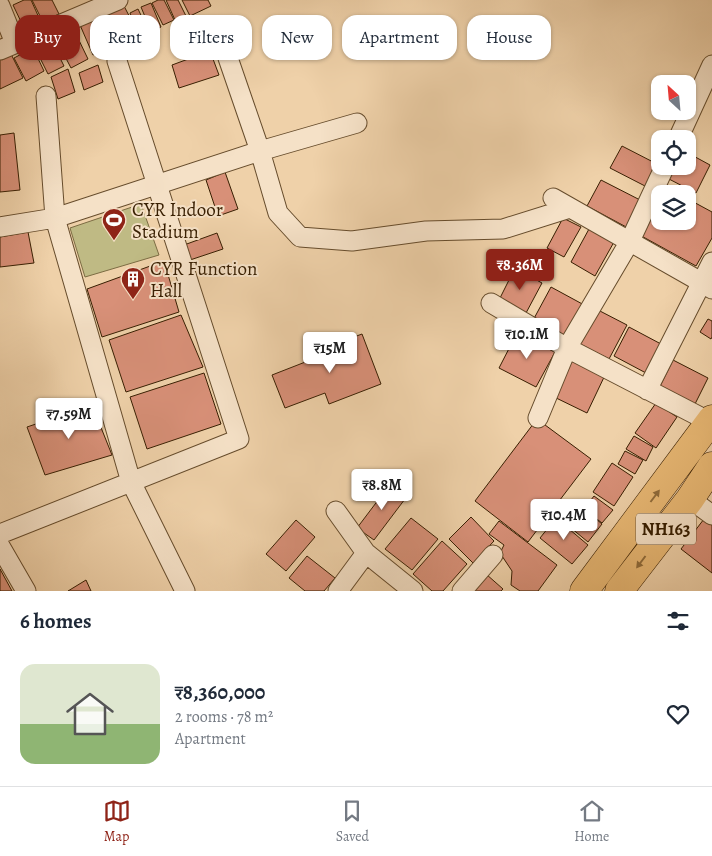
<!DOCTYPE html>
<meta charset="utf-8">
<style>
:root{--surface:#fff;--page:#f6f6f7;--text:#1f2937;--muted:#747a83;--line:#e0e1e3;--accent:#8f2418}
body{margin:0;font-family:Alegreya,serif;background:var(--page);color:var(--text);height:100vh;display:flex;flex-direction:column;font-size:19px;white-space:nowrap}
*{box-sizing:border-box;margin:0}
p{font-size:16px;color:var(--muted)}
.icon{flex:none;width:28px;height:28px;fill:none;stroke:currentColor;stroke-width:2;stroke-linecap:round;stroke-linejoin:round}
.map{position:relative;height:591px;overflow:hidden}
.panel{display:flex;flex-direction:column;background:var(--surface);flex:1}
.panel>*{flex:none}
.banner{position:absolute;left:15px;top:15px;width:682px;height:45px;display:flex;gap:10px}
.needle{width:32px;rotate:334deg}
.fabs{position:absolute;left:651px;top:75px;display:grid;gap:10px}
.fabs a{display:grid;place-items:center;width:45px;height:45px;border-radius:10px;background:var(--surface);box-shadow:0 1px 4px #0004;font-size:25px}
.price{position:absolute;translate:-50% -42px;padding:0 11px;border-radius:5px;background:#fff;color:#222;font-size:16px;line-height:32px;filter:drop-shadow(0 1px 2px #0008)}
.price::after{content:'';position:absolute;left:50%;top:30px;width:15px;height:11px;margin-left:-8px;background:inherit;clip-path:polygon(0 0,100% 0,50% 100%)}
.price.selected{background:var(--accent);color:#fff}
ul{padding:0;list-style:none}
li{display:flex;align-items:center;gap:15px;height:125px;padding:0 20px}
li span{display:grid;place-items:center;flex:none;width:140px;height:100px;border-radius:15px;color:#555}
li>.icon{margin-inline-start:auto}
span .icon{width:60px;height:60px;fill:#fffc;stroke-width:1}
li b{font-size:21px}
h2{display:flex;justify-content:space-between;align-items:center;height:60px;padding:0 20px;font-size:21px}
.chip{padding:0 18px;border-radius:15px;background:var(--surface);box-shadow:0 1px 4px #0004;font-size:18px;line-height:45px}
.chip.selected{background:var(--accent);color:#fff}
.tabs{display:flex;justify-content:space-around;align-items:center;height:70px;border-top:1px solid var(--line);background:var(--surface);font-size:14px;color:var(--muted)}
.tabs a{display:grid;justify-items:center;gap:2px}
.tabs .selected{color:var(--accent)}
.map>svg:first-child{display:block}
.grass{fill:#bfba84;stroke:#7c6c43}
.building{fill:#d89078;stroke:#381f02}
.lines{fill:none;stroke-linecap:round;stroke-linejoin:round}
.minor-casing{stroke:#664c2c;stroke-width:21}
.highway-casing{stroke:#381f02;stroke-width:29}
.minor{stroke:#f5e1c7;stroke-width:19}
.highway{stroke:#e8b874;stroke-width:28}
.oneway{fill:#906c3b}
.labels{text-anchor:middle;stroke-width:4;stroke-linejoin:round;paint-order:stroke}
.shield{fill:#f5e1c7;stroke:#71593d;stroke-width:1}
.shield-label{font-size:18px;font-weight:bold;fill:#381f02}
.poi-label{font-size:19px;fill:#381f02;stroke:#f5e1c7;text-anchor:start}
</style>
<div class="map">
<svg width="712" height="591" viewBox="0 0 712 591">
<rect width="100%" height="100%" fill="#efd1a9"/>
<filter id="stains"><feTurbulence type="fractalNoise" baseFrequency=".004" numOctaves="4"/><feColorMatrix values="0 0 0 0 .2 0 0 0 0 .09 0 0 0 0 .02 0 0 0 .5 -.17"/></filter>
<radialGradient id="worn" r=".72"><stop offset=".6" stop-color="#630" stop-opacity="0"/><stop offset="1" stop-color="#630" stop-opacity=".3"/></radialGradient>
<path class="grass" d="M141,204L159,255L85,277L70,228Z"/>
<path class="building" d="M24,0H31L40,20L24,28L13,5Z
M32,0H52L59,14L43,22Z
M158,0H164L174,20L163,25L152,3Z
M166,0H178L186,16L175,20Z
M182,0H208L211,6L190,16Z
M151,3L161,27L151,31L141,7Z
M124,6L139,35L118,45L104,15Z
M138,9L149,32L140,37L130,13Z
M100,16L114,46L93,55L80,25Z
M74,30L88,59L71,68L56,39Z
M51,40L64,66L48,74L35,48Z
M33,48L44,71L26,81L14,58Z
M210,51L219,75L179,88L172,65Z
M11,54L23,78L0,89V59Z
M98,65L103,82L84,90L79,73Z
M68,69L75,92L58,99L51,77Z
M14,133L20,190L0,192V135Z
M622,146L657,164L645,186L610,168Z
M688,153L710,165L696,193L667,178L673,166H688Z
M225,172L238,209L218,216L206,180Z
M601,180L644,202L630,229L587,206Z
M663,185L679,194H660V221H688V199L712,212V238L696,266L636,233Z
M563,218L581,227L564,257L547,248Z
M589,229L614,242L595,276L571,262Z
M28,232L34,263L0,267V237Z
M217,233L223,249L190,260L184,245Z
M164,261L179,312L102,337L87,289Z
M515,268L542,283L526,313L499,300Z
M551,287L586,306L566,343L531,324Z
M598,310L627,325L609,359L580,344Z
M181,315L203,367L126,392L109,340Z
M708,319L712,321V337L711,339L700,332Z
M629,327L661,344L646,373L614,356Z
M517,333L555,352L536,387L499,368Z
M362,334L381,384L329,404L325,393L285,408L272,375L313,359L311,353Z
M570,355L606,373L587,413L550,395Z
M673,360L708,378L695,404L660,386Z
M204,373L221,424L147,449L130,397Z
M656,403L677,417L656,448L635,433Z
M92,405L112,455L45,475L27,427Z
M537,419L591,459L528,542L475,501Z
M634,436L653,447L646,461L626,449Z
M625,451L643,460L635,474L618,464Z
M612,463L633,477L614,506L593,492Z
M391,483L408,495L374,540L357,528Z
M594,496L613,510L602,523L584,509Z
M573,500L602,524L588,542L559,518Z
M471,517L494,541L473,563L449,539Z
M411,518L438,539L412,570L385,549Z
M556,518L588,545L572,564L540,538Z
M704,519L712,525V573L681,549Z
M296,520L315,537L286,571L266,554Z
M499,521L557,565L538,591H520L511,585L512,571L500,553L504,545L489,534Z
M442,541L467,564L443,591H432L413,574Z
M307,556L335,578L324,591H305L289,578Z
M0,569L12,591H0Z
M486,574L503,589L501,591H472Z
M86,580L91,591H68Z"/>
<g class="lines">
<g class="minor-casing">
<path id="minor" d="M0,6L15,43
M0,50L118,0
M228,58L260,151L278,213L300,237L352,241L426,231L503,229L570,208
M46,96L55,218L131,482L185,591
M678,139L712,65
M553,198L701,282L712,289
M0,227L55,218L260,151L357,123
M491,303L567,348L710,422
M647,390L712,262
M538,418L567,348L630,241L665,166
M690,499L712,515
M336,511L366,553L413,591
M0,534L239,439L117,61
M0,546L26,591
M338,591L366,553
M462,591L493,555"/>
</g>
<g class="highway-casing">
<path id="highway" d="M584,591L712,419
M619,591L690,499L712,466"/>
</g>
<use href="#minor" class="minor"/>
<use href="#highway" class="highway"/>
</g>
<defs><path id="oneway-solid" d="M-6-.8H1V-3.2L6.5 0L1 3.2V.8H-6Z" transform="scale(1.25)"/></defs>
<g class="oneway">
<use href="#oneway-solid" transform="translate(655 496) rotate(-53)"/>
<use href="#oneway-solid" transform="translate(641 562) rotate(127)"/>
</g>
<defs>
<g id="stadium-pin" transform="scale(1.25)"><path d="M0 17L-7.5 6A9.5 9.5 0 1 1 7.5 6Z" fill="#8f2418" stroke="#f5e1c7"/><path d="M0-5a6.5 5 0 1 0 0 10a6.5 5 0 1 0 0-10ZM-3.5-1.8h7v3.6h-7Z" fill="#fff"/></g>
<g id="building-pin" transform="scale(1.25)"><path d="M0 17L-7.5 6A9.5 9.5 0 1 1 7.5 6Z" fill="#8f2418" stroke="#f5e1c7"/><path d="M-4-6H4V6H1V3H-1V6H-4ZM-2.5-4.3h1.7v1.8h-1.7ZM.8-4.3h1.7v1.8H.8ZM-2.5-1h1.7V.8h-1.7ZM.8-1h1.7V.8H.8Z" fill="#fff"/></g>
</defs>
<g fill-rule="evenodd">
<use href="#stadium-pin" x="114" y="220"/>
<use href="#building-pin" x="133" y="279"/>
</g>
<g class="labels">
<rect class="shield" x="636" y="513.5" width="60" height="31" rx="4"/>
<g class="shield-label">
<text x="666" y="535">NH163</text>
</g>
<g class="poi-label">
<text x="132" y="216">CYR Indoor<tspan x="132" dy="22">Stadium</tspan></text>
<text x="150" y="275">CYR Function<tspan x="150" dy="22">Hall</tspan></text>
</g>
</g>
<rect width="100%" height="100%" filter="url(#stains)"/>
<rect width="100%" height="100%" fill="url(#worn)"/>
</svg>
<div class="fabs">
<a><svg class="needle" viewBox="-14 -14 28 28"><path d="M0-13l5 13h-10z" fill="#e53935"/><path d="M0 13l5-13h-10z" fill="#747a83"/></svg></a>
<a><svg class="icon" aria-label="locate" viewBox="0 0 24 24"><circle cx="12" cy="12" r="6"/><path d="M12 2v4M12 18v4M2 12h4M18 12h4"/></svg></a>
<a><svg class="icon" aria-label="layers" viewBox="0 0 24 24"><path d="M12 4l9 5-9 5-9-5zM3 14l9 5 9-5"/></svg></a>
</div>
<b class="price selected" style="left:520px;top:291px">₹8.36M</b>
<b class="price" style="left:527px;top:360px">₹10.1M</b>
<b class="price" style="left:330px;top:374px">₹15M</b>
<b class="price" style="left:69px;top:440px">₹7.59M</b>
<b class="price" style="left:382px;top:511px">₹8.8M</b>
<b class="price" style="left:564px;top:541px">₹10.4M</b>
<div class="banner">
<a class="chip selected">Buy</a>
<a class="chip">Rent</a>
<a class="chip">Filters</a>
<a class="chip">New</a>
<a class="chip">Apartment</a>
<a class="chip">House</a>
</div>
</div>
<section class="panel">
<h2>6 homes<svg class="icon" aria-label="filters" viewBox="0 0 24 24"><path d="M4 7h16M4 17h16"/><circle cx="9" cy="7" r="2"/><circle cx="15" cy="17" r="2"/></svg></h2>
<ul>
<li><span style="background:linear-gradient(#dfe7d0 60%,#8fb573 0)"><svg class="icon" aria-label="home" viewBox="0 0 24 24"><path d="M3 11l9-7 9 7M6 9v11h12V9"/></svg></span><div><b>₹8,360,000</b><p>2 rooms · 78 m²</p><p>Apartment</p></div><svg class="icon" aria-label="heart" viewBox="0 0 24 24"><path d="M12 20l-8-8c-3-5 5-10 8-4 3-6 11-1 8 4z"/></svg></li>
</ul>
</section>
<nav class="tabs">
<a class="selected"><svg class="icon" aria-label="map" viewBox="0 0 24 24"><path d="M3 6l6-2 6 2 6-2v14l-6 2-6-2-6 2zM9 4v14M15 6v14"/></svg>Map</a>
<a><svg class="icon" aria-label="saved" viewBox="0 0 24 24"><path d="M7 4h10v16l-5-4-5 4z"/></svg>Saved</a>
<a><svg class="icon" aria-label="home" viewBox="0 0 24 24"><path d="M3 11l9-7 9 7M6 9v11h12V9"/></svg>Home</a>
</nav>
